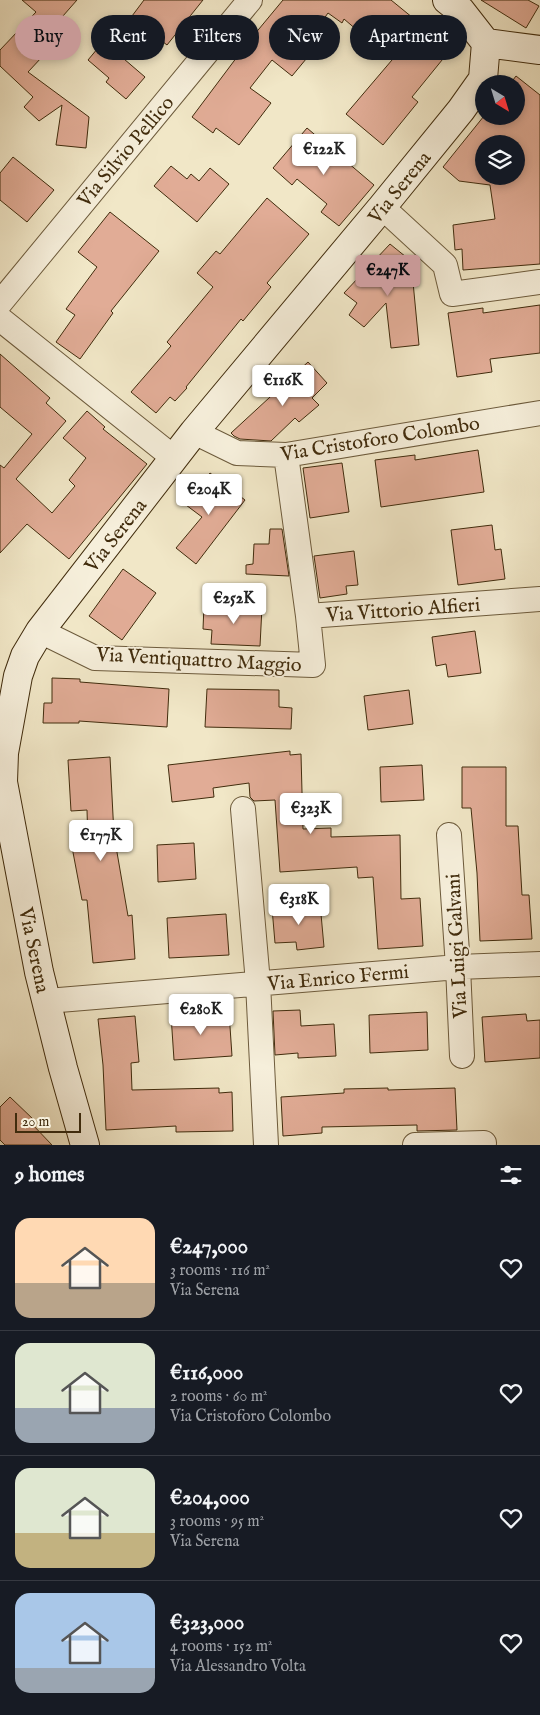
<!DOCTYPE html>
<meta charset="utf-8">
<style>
:root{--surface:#171b24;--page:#242831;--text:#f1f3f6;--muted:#9ea1a6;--line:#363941;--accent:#c59692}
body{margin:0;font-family:"IM FELL English",serif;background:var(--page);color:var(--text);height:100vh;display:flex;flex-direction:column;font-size:19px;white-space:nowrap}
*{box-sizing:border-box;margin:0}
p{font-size:16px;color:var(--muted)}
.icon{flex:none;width:28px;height:28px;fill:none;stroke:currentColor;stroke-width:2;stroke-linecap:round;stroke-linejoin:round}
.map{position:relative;height:1145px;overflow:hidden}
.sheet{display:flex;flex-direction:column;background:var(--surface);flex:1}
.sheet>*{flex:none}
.banner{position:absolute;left:15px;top:15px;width:510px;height:45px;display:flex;gap:10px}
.needle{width:32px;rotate:142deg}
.buttons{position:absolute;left:475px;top:75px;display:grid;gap:10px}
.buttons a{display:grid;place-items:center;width:50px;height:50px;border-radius:50%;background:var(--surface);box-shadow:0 2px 8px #0003;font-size:25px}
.scale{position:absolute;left:15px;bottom:12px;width:66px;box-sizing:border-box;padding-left:5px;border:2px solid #412c0d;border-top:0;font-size:14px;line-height:18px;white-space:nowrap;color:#412c0d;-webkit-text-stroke:4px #f6efdb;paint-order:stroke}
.price{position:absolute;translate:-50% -42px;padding:0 11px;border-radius:5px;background:#fff;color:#222;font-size:16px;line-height:32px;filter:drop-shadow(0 1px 2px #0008)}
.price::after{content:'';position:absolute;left:50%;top:30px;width:15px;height:11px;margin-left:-8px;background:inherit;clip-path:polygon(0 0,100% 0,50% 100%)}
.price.current{background:var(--accent);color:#111}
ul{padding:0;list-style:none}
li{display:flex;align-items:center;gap:15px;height:125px;padding:0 15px}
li+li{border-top:1px solid var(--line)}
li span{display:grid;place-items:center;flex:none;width:140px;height:100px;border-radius:15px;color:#555}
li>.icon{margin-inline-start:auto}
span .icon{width:60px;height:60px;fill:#fffc;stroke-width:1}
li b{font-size:21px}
h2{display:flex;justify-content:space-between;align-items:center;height:60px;padding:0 15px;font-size:21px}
.tag{padding:0 18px;border-radius:22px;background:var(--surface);box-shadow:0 2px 8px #0003;font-size:18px;line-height:45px}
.tag.current{background:var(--accent);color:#111}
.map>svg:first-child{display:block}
.building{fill:#e1ac96;stroke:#412c0d;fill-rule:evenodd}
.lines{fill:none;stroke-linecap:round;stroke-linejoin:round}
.street-casing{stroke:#6d5b3c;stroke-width:26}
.secondary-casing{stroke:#412c0d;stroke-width:30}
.street{stroke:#f6efdb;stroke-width:24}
.secondary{stroke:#f6efdb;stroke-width:28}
.labels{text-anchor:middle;stroke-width:4;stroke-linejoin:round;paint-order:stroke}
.street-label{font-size:20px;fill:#412c0d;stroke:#f6efdb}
</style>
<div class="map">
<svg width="540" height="1145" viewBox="0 0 540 1145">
<rect width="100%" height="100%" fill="#f1e7c7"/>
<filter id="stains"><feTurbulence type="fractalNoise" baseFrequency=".004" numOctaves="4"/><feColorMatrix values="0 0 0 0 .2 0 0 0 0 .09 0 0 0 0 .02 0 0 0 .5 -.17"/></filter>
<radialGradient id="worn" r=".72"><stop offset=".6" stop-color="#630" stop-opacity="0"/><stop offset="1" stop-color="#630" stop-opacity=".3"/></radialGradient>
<path class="building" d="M22,0H77L34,49L42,57L28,72L89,117L86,148L56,145L62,105L39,121L24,107L33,97L0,66V50L36,12Z
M144,0H203L167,45L149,31L124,59L145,77L126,99L106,82L109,78L88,60L108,36L114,40Z
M283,0H391L451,49L412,97L418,102L383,145L346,114L392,60L344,19L342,23L328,13L308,41L316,47L292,76L272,60L250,88L271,103L239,145L216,128L213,133L192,117L249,41Z
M481,0H528L539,6L526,28Z
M516,76L540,95V264L463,270L462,249L455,250L453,225L495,219L490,185L459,181L443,167L484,116H516V84H510ZM484,144H516V176H484Z
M307,128L374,185L339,226L321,212L327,204L297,179L292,185L273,168Z
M13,157L54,190L27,222L0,200V173Z
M171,166L187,179L191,174L199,181L210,168L229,184L197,222L154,186Z
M267,198L309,234L267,283L271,287L243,321L241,319L186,387L187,388L175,401L170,397L156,413L131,392L171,346L167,342L213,287L197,273L216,251L220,254Z
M110,212L159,251L111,311L113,313L80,359L56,342L75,315L66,309L97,267L78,252Z
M390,244L411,261L419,345L391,348L386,303L364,327L349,315L357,303L344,293Z
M540,305V353L490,359L492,372L457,377L448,313L483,308V313Z
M0,354L50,398L46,403L66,421L16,479L52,513L75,486L69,480L86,458L63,438L87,411L105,427L103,429L147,464L69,559L27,524L0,553V465L4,468L32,434L0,407Z
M308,362L327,383L312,398L319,405L299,422L295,418L271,441L240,439L234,436L231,433Z
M478,450L484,492L381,507L375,460L415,455V460Z
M342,463L349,512L310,518L303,468Z
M210,473L245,500L196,564L176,548L202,517L186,505Z
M492,525L495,550L501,549L505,579L458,585L451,530Z
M270,529H282L289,576L246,574V565L253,564L254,544H269Z
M354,551L358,585L346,586L347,594L320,598L314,556Z
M123,569L156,593L122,640L89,616Z
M204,605L262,607L260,646L211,644L212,630L203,629Z
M475,631L481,673L448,677L446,664L436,666L432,637Z
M52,678L80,679V682L169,689L167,727L79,721V723H43L44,703H52Z
M207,689L279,690V707L292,708L291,729L205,727Z
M409,690L413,724L368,730L364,696Z
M290,751V755L301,754L303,829L331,828V837L400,835L401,899L420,898L423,946L378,949L373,877L358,878L357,867L280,872L275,800L254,801L250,797L249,783L213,788L214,797L172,802L168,765Z
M110,757L114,835L128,916L132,915L135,959L93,963L87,900H82L72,847L88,844L87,810L71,811L68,760Z
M422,765L424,800L381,802L380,767Z
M462,767H506V826H518L522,895H529L532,939L480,941L477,873L471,808H462Z
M194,843L196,879L158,882L157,845Z
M320,903L324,947L297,950L296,942L275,943L272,908Z
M226,914L229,955L169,958L167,918Z
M300,1010L301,1026L334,1024L336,1056L298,1058V1053L275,1055L273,1011Z
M229,1012L232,1056L174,1060L171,1015Z
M427,1012L428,1050L370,1053L369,1015Z
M526,1014L527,1021L540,1020V1058L485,1062L482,1017Z
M135,1016L139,1062L131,1063L132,1090L219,1088V1093L232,1092L233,1131L176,1132V1126L106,1130L103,1065L98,1019Z
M388,1088V1090L455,1088L457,1130L417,1131V1125L322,1127V1133L283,1136L281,1097L344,1093V1089Z
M10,1097L34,1120L31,1123L52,1145H5L0,1140V1107Z"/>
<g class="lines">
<g class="street-casing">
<path id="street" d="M382,207L445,265L452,294L540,282
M0,303L250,0
M0,319L174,458
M194,432L237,453L286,455L540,413
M286,455L308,616L540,599
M40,631L95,658L313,665L308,616
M243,809L258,983L266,1145
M449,835L458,967L462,1056
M47,1001L458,967L540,964
M415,1145L484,1143"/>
</g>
<g class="secondary-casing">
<path id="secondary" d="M486,43L540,50
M85,1145L63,1068L39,972L3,782L4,753L18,676L25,656L40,631L194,432L382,207L461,110L483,79L486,43L461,11L447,0"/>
</g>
<use href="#street" class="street"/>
<use href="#secondary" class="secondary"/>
</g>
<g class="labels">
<g class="street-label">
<text transform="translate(125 151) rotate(-50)" y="7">Via Silvio Pellico</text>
<text transform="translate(399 187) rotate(-51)" y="7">Via Serena</text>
<text transform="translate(380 438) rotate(-9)" y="7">Via Cristoforo Colombo</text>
<text transform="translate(115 535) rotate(-52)" y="7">Via Serena</text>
<text transform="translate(403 609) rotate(-4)" y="7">Via Vittorio Alfieri</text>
<text transform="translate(199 659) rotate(3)" y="7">Via Ventiquattro Maggio</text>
<text transform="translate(456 946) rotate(-93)" y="7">Via Luigi Galvani</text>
<text transform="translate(35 950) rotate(78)" y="7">Via Serena</text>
<text transform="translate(338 977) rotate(-5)" y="7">Via Enrico Fermi</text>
</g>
</g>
<rect width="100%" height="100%" filter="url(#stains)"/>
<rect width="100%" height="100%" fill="url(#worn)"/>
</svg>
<div class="buttons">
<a><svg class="needle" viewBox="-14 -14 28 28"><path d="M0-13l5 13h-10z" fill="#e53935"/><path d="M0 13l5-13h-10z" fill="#9ea1a6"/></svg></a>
<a><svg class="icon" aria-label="layers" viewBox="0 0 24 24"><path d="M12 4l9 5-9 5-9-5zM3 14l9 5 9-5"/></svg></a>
</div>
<div class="scale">20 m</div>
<b class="price" style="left:324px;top:176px">€122K</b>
<b class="price current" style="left:388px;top:297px">€247K</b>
<b class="price" style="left:283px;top:407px">€116K</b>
<b class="price" style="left:209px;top:516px">€204K</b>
<b class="price" style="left:234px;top:625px">€252K</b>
<b class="price" style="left:311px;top:835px">€323K</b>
<b class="price" style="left:101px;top:862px">€177K</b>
<b class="price" style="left:299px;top:926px">€318K</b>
<b class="price" style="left:201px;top:1036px">€280K</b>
<div class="banner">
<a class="tag current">Buy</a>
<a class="tag">Rent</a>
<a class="tag">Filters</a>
<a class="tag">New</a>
<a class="tag">Apartment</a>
</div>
</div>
<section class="sheet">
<h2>9 homes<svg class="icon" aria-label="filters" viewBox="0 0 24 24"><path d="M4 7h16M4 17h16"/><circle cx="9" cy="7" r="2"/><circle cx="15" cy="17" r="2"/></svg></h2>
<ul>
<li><span style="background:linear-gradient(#ffd9b3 65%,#b9a48a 0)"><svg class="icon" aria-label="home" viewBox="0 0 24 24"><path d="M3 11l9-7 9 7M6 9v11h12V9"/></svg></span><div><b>€247,000</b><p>3 rooms · 116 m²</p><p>Via Serena</p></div><svg class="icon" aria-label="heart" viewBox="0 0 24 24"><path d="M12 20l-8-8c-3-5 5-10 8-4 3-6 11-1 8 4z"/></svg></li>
<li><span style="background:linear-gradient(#dfe7d0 65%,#9aa5b1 0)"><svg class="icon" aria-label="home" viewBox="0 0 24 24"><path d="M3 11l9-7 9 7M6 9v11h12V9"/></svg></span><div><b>€116,000</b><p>2 rooms · 60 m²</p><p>Via Cristoforo Colombo</p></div><svg class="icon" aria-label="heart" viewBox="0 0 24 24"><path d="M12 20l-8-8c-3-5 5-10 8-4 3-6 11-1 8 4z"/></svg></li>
<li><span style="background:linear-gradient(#dfe7d0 65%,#c2b280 0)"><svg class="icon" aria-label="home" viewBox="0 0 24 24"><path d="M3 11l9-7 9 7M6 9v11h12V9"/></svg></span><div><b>€204,000</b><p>3 rooms · 95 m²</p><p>Via Serena</p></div><svg class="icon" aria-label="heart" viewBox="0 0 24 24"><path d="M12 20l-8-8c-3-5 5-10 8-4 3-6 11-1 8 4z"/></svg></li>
<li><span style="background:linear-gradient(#a9c7e8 75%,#9aa5b1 0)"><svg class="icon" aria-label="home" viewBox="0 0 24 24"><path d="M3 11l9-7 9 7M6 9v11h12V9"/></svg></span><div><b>€323,000</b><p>4 rooms · 152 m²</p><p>Via Alessandro Volta</p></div><svg class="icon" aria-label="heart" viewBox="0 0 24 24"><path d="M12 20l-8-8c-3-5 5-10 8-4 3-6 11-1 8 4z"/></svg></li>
</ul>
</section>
